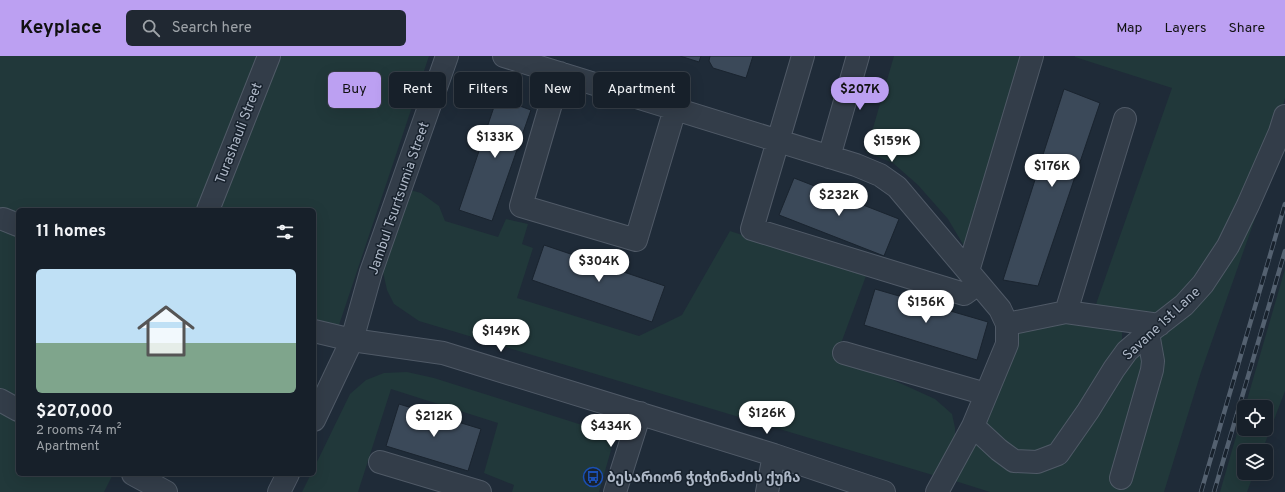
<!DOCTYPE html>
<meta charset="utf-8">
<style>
:root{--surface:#17202a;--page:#202832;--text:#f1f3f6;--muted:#9ea3a8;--line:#363e47;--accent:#bca0f2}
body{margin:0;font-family:Overpass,"Noto Sans Georgian",sans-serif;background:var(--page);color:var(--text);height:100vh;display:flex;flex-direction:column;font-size:15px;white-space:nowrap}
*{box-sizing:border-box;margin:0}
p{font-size:13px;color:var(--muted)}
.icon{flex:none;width:22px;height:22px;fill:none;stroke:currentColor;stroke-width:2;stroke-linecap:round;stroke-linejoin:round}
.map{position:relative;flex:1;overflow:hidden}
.sheet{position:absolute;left:16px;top:152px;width:300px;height:268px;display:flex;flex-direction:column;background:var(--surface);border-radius:6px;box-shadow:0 4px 16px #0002,0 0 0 1px var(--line)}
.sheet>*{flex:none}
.top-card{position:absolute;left:328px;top:16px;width:380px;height:36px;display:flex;gap:8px}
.controls{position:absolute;left:1237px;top:344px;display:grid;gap:8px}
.controls a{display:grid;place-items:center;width:36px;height:36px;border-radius:6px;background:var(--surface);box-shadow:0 4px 16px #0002,0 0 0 1px var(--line);font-size:20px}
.price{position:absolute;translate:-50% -34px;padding:0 9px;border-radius:14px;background:#fff;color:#222;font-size:13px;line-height:26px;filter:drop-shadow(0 1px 2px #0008)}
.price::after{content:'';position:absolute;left:50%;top:24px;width:12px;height:9px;margin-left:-6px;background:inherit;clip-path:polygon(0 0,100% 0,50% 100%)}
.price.on{background:var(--accent);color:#111}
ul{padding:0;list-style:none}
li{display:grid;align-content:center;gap:8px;height:212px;padding:0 20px}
li span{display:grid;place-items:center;height:124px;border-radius:6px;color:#555}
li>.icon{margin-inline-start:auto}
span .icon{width:72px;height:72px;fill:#fffc;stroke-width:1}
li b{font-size:17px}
h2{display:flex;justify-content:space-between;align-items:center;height:48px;padding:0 20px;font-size:17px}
.chip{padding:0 14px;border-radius:6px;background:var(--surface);box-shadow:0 4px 16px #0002,0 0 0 1px var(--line);font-size:14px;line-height:36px}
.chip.on{background:var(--accent);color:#111}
header{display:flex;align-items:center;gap:24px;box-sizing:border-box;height:56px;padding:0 20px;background:var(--accent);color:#111}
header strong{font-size:19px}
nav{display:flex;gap:22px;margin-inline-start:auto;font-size:14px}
.search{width:280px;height:36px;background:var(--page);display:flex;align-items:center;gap:10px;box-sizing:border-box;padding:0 14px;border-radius:6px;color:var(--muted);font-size:15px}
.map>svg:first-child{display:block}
.green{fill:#21383a}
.building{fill:#3b4959;stroke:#1a242f}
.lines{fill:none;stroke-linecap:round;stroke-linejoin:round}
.minor-casing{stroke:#505a67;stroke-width:24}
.minor{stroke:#333d49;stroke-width:22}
.rail-casing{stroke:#546170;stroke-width:4.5}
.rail{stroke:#18222d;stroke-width:3;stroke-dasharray:9;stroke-linecap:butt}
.labels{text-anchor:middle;stroke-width:3;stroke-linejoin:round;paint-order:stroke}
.street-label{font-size:14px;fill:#adb7c6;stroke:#18222d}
.poi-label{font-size:14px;font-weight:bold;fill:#adb7c6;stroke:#18222d;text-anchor:start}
</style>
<header>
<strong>Keyplace</strong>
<div class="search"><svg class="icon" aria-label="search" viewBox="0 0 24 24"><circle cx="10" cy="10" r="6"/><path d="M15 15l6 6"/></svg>Search here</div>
<nav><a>Map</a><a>Layers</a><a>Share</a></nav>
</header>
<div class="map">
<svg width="1285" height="436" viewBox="0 0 1285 436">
<rect width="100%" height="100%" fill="#1f2b38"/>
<path class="green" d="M0,0H262L201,154H18V161L0,154Z
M278,0H429L339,269L323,273L314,270V154H220Z
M894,0H1017L1023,2L964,190L948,163L918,129L893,107L866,96Z
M1075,0H1285V42L1279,63L1214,200L1177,246L1155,262L1095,251L1172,32L1075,1Z
M1277,100L1201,316L1164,436H990L952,424L976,383L1037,411L1133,298L1156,280Z
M410,134L421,137L439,150L445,165L498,181L506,163L528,168L522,188L533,192L517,242L639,280L682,259L730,175L866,220L840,290L847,303L935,343L952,358L955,372V380L936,420L419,265L394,248L387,234L383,216Z
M0,173L18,180V345L0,335Z
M1285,213V335L1262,395H1244V417H1254L1247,436H1220L1244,353V373H1266V351H1245Z
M1064,261L1122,274V284L1061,382L1053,392L1024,397L1004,391L981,370L1017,273Z
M407,316L434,322L601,375L610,385L611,394L599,436H512L514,429L484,417L498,367L391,333L358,436H302L311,418H314V412L350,338L366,324L384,317Z
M0,356L18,366V418H113L104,436H0Z"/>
<path class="building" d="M680,0H701L699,6Z
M710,0H753L746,22L713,12L709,5Z
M1064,33L1100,47L1038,230L1003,224Z
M497,42L531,54L492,165L459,154Z
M794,122L899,163L884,200L779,159Z
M544,189L665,230L652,266L532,224Z
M875,233L988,266L977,304L864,269Z
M399,348L481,373L468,415L386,390Z"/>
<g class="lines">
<g class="minor-casing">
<path id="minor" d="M504,0L856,109L880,119L897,131L1000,253L1007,268V288L973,370L937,436
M803,0L752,173L964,238L978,228
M560,17L521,150L636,184L675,53
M829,101L858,0
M208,154L269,0
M3,163L18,169
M968,215L1032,0
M1066,256L1159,269
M1007,268L1066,256L1125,63
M314,275L352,284L443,297L774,399L884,436
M844,297L986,338
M0,344L18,354
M314,364L352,284L371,216L447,0
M973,370L999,394L1014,405L1037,406L1058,398L1088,355L1114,313L1127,295L1148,277L1184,249L1203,228L1228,190L1248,149L1280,76L1285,60
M380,406L480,436
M133,418L166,436
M1121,422L1152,314L1153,305L1148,277
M279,436L288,418
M615,436L640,357
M767,436L774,399"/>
</g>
<use href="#minor" class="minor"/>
<g class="rail-casing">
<path id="rail" d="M1201,436L1285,148
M1214,436L1285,195"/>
</g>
<use href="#rail" class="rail"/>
</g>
<defs>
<g id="bus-ring" transform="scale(1)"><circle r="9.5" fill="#18222d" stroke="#1a4fb4" stroke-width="1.5"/><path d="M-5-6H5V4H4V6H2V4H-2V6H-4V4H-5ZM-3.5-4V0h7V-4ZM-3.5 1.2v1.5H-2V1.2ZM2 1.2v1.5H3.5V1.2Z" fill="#1a4fb4"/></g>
</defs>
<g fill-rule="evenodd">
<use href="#bus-ring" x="593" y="421"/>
</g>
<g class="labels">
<g class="street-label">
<text transform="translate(238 77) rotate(-69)" y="5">Turashauli Street</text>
<text transform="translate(398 142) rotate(-71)" y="5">Jambul Tsurtsumia Street</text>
<text transform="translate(1161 267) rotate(-43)" y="5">Savane 1st Lane</text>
</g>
<g class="poi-label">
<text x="607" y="426">ბესარიონ ჭიჭინაძის ქუჩა</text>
</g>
</g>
</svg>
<div class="controls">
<a><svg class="icon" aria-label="locate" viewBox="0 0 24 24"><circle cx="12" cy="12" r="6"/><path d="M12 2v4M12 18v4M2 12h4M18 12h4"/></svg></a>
<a><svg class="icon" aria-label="layers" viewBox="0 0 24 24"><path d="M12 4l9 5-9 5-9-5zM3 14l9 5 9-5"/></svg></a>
</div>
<b class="price on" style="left:860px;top:55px">$207K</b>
<b class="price" style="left:495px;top:103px">$133K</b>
<b class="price" style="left:892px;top:107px">$159K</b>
<b class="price" style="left:1052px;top:132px">$176K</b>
<b class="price" style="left:839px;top:161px">$232K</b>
<b class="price" style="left:599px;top:227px">$304K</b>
<b class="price" style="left:926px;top:268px">$156K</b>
<b class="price" style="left:501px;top:297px">$149K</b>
<b class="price" style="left:767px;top:379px">$126K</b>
<b class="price" style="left:434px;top:382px">$212K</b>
<b class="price" style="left:611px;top:392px">$434K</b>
<div class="top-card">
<a class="chip on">Buy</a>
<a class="chip">Rent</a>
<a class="chip">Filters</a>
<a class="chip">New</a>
<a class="chip">Apartment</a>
</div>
<section class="sheet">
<h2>11 homes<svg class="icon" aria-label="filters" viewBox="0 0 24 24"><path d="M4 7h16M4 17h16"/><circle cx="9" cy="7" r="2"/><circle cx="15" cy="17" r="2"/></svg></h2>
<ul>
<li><span style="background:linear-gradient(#bfe0f5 60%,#7fa58c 0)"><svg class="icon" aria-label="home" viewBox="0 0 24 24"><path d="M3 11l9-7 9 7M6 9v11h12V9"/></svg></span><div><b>$207,000</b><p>2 rooms · 74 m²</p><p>Apartment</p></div></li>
</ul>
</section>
</div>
